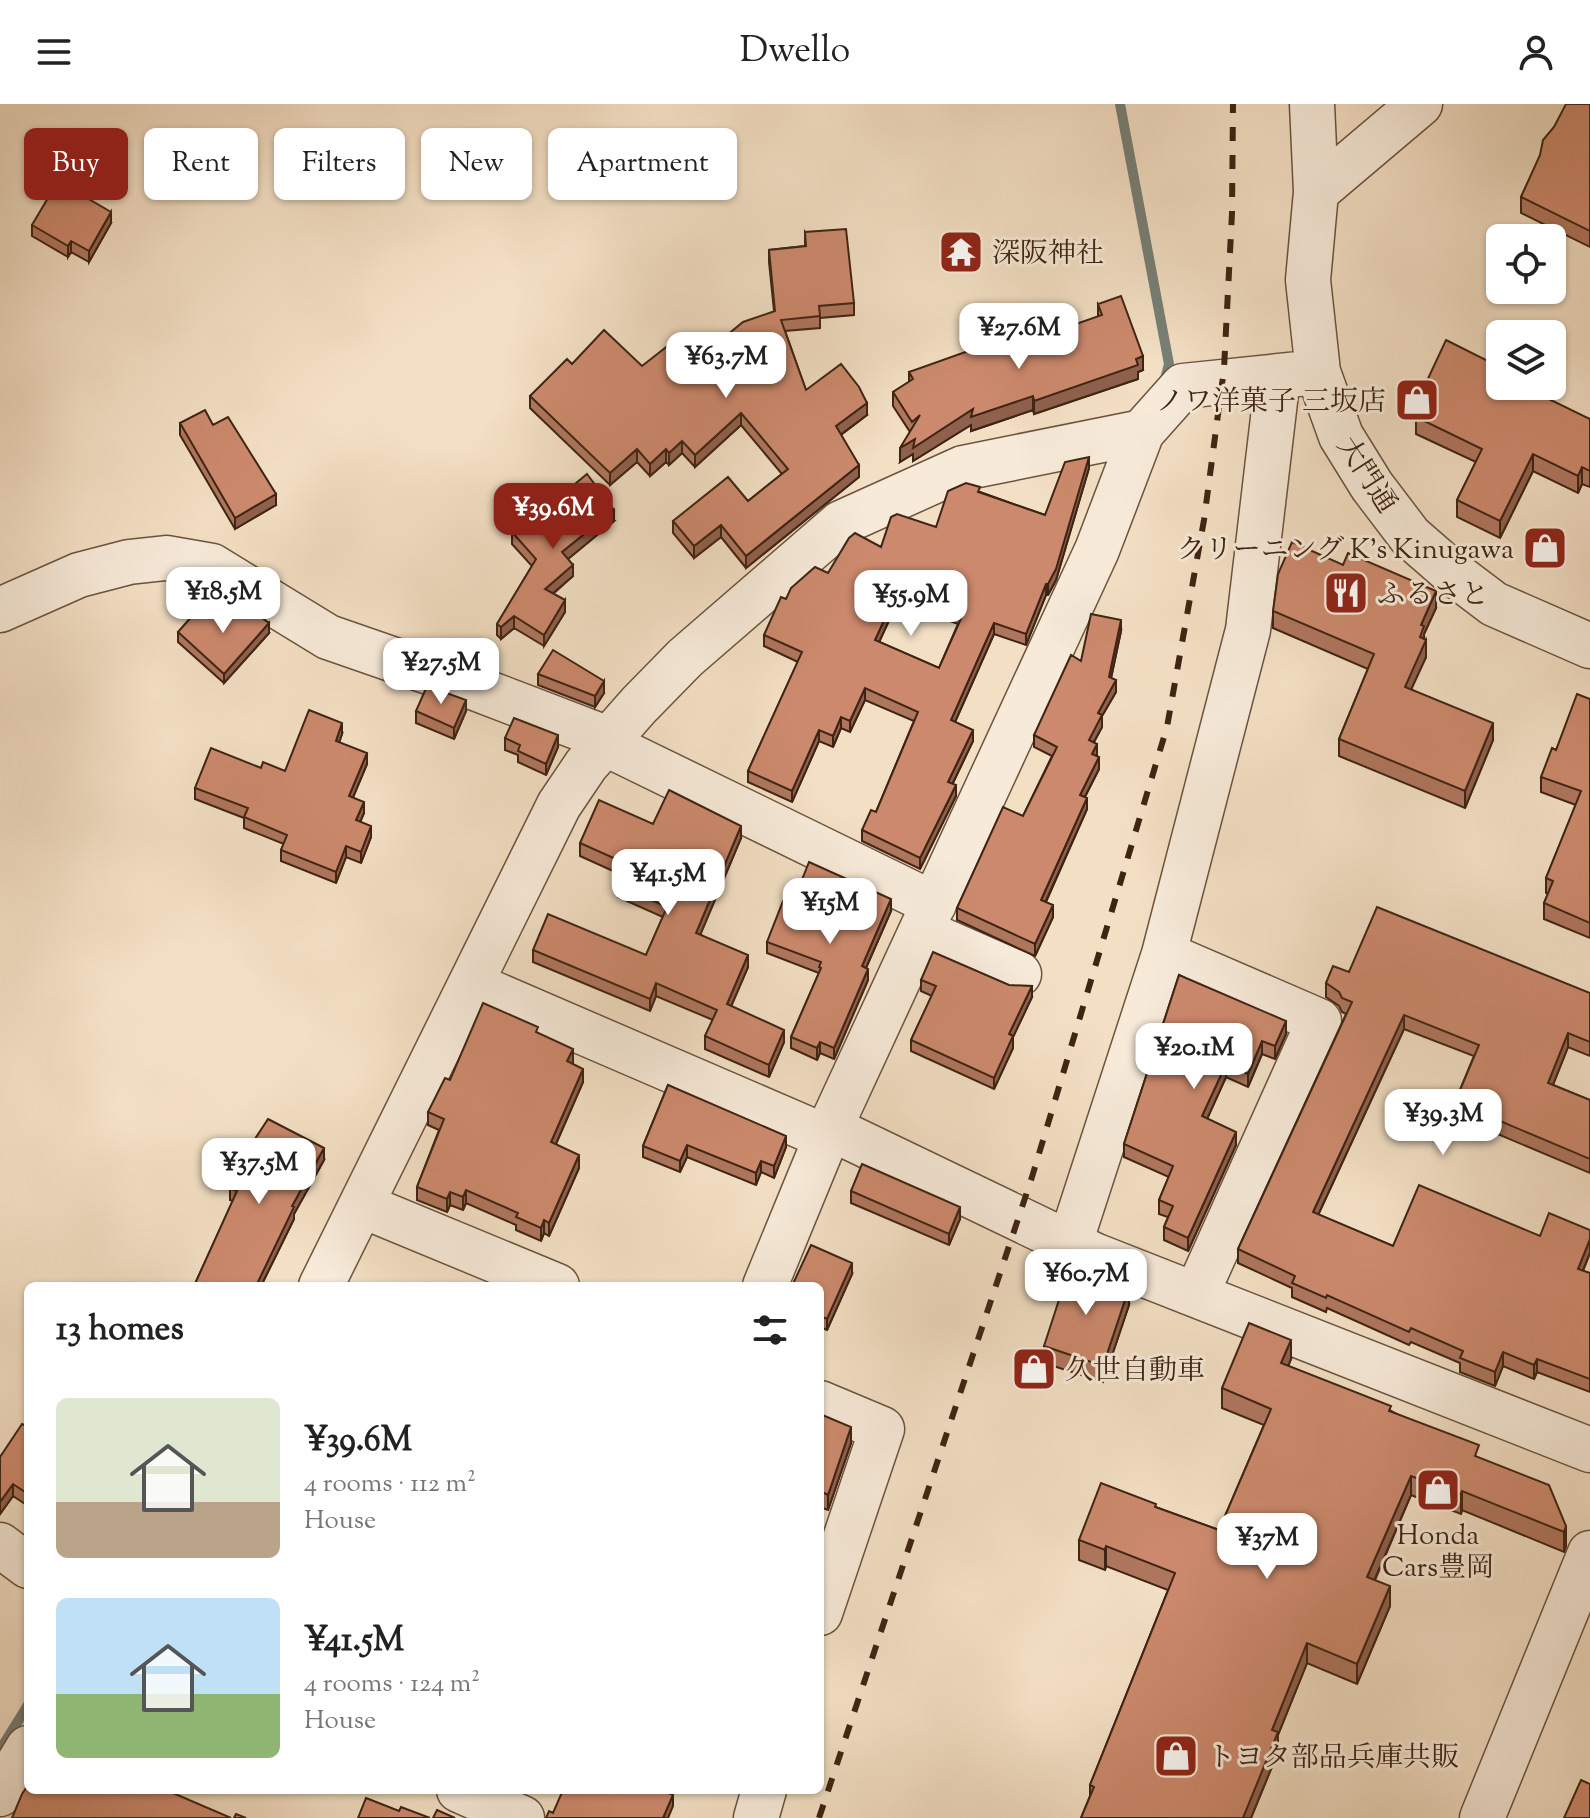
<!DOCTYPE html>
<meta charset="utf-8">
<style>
:root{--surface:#fff;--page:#f2f2f2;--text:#222;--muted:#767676;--accent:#8f2418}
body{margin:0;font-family:"Sorts Mill Goudy","Noto Serif JP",serif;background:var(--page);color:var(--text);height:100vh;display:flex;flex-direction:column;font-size:30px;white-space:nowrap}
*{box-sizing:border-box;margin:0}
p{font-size:26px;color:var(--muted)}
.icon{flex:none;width:44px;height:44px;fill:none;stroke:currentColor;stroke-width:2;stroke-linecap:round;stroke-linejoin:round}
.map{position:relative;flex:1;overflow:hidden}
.side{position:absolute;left:24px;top:1178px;width:800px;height:512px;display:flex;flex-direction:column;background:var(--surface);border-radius:12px;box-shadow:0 2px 6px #0004}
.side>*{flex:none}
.banner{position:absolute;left:24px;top:24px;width:800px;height:72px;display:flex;gap:16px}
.buttons{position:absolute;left:1486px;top:120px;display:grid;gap:16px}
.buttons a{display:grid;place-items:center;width:80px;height:80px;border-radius:12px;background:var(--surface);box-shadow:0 2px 6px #0004;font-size:40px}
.price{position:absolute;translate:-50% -68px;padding:0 18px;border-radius:16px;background:#fff;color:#222;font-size:26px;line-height:52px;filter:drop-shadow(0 2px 4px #0008)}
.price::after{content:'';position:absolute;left:50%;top:48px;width:24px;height:18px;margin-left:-12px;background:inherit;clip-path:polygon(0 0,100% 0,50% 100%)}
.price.active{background:var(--accent);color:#fff}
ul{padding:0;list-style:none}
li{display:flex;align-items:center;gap:24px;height:200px;padding:0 32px}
li span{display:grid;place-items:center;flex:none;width:224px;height:160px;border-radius:12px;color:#555}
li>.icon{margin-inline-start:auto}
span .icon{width:96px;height:96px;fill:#fffc;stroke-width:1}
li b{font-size:34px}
h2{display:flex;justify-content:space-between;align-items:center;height:96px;padding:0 32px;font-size:34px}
.pill{padding:0 28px;border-radius:12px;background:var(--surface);box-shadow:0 2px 6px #0004;font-size:28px;line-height:72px}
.pill.active{background:var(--accent);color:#fff}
header{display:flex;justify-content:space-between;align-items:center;height:104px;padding:0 32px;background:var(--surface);font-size:36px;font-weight:600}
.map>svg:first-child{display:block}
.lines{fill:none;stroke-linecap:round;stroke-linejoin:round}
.stream{stroke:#777f77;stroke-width:10}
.minor-casing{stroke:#6b533f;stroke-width:47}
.minor{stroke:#f7ead9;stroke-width:44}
.rail{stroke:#3e2413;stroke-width:6;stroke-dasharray:14 14;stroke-linecap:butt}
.wall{fill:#af765e;stroke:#3e2413;stroke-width:2;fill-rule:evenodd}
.shaded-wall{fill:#8f604c;stroke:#3e2413;stroke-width:2}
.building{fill:#cc896d;stroke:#3e2413;stroke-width:2;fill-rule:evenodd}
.labels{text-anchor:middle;stroke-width:6;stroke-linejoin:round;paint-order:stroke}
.poi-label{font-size:28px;fill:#3e2413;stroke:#f7ead9;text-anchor:start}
.street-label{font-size:28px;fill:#3e2413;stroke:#f7ead9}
</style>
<header><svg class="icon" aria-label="menu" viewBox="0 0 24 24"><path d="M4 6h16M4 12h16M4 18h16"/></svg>Dwello<svg class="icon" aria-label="person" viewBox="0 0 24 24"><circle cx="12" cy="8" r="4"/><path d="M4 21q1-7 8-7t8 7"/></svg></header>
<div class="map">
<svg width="1590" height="1714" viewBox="0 0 1590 1714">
<rect width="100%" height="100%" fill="#f3dfc4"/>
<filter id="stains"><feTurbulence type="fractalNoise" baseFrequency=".0025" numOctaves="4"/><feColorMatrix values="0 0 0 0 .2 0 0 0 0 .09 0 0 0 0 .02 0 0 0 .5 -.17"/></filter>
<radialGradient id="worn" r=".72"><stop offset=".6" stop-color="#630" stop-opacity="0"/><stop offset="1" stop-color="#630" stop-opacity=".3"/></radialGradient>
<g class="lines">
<path class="stream" d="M1120,0L1169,260L1164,279
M0,1646L28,1601"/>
<g class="minor-casing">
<path id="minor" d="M1312,0L1316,88L1308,176L1318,268L1341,332L1372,382L1410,432L1449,466L1494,500L1590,542
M1316,88L1420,0
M0,506L79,471L129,458L166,454L212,462L328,533L475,584L611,636
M606,640L934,800
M921,827L1019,870
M1164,850L1319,917L1196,1191
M471,880L826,1033
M830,1024L1094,1151L1590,1346
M361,1101L557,1182
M1070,1139L1164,850L1248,526L1278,272
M321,1182L559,701L586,661L639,601L685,554L841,419L963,364L1142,328
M765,1182L830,1024L1097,446L1142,328L1183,282L1318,268
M820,1299L882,1325L820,1509
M0,1441L28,1462
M459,1686L522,1714
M0,1690L28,1644
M756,1714L764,1686
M1482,1714L1590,1449"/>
</g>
<use href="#minor" class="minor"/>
<path class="rail" d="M819,1714L1032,1073L1167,623L1204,416L1224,265L1232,109L1233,0"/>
</g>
<path class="wall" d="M1590,0V143L1521,109V93L1554,23Z
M111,119L89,158L71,148L68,153L32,132V121Z
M805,128L854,199V211L820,214V224L785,227L806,286L867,311L841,331L859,373L746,464L721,433L694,454L673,429V417L748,397L782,370L741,321L695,363L682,349L669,361L666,358L650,372L637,358L610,381L530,304V292L572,260L642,262L692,260L774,207L769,158V146L805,142Z
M1098,200L1143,266L1138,268V275L1034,310L1033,306L971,327V321L913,357V350L900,358L910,328L893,302V288L909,278V268L1019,240L1098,213Z
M1425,281L1500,282L1590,315V383L1582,380L1578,389L1533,367L1500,434L1457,413V396L1476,358L1416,330V313L1425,294Z
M180,319L213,321L276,401L235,425L180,331Z
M1089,364L1056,476L1048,491H1046L1026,541L994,530L955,618L973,637L953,679L956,692L920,765L862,737V726L876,708L914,617L865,596L850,628L841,624L833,643L819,637L792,698L748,678V667L798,558L764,542V531L786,495L828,469L881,443L936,423L980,388L1045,411ZM903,486L947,500L945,504V515L958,520L939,564L879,538Z
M533,415L614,417L568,455L573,472L553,490L565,508L544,542L514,524L501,535L497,531V520L532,462L512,440V428Z
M1436,504L1424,530L1426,553L1411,585L1493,636L1465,704L1339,652V635L1368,565L1273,524V507Z
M223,522L269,529L224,579L178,538V528Z
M1121,527L1111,574L1116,588L1102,612V623L1094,638L1099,665L1085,693L1087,705L1046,798L1053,813L1035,852L957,816V804L1023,712L1052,652L1034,643V631L1081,557Z
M538,570L604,589L595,603L538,581Z
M1590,595V834L1544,815V799L1548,790L1546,789V774L1576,701L1541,688V673L1556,646Z
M416,607H466L454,635L416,619Z
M342,630L339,638L367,660L353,693L364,709L360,718L371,733L361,759L346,753L336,779L281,757V746L284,740L244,724V714L195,695V684L261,664L285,667Z
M505,634L558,643L546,671L518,658V651L505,646Z
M653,720L741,734L700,830L748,863L731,902L784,938L769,973L705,945V932L713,916L656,892L650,907L533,858V846L646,851L663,813L618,793V781L622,771L580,752V739Z
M792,801L891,807L866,864L868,876L834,955L820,949L817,956L791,944V933L819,869L767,849V838Z
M1349,868L1590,889V952L1568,943L1553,981L1590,996V1069L1455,1012V998L1474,952L1404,925L1318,1111L1393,1142L1540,1132L1590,1126V1149L1583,1167L1590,1169V1288L1537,1268L1534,1275L1503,1262L1495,1282L1460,1268V1259L1411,1238L1409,1241L1327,1204L1326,1208L1292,1193V1184L1238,1159V1145L1346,910L1342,908L1339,902L1326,893V879Z
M1179,871L1286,930L1275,955L1262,950L1248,983L1226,973L1207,1015L1236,1041L1188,1147L1164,1136V1123L1168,1113L1159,1110V1096L1169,1073L1124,1053V1040Z
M921,876L1032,893L1013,933V944L994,985L911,947V936L932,892L921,887Z
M538,929L573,958L572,960L583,978L556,1040L579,1064L549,1132L544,1129L541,1137L516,1126V1121L466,1099L463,1106L450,1101L447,1108L417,1096V1083L439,1026L428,1021V1008L450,976Z
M668,981L786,1043L774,1074L761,1068L756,1081L687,1053L680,1068L643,1053V1042Z
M324,1056L294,1110V1115L261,1182H194L233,1097L230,1096V1084Z
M851,1087L960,1115L949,1141L851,1099Z
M852,1170L827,1226L820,1223V1182Z
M1129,1201L1103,1278L1044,1259V1242Z
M1291,1255L1288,1262L1391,1307L1479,1354L1566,1422V1442L1564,1448L1462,1406L1461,1410L1411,1391L1375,1476L1390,1502L1357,1580L1307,1559L1278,1631V1648L1251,1714H1081L1090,1692V1681L1168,1486L1106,1462L1105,1466L1079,1456V1436L1156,1403L1219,1426L1264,1321L1222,1304V1284Z
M820,1310L851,1339L828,1406L820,1403Z
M28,1323V1402L13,1392L0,1410V1353Z"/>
<path class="shaded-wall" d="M111,108V119L89,158V147Z
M71,137V148L68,153V142Z
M1143,252V266L1138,268V275L1034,310V297Z
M1033,292V306L971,327V321L913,357V350L900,358V344L915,335L973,305Z
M867,299V311L836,334V322Z
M741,309V321L695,363V351Z
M682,337V349L669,361V349Z
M637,345V358L610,381V369Z
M666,345V358L650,372V360Z
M1533,350V367L1500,434V417Z
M1089,353V364L1056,476L1048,491V480Z
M859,361V373L746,464V452Z
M1582,363V380L1578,389V372Z
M276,390V401L235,425V414Z
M614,406V417L562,460V448Z
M721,421V433L694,454V442Z
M573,461V472L545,496V485Z
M903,475V486L875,547V536Z
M1046,480V491L1026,541V530Z
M1436,487V504L1424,530V539L1426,536V553L1405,599V583L1420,533L1421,521Z
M565,496V508L544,542V531Z
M514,512V524L501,535V523Z
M1121,516V527L1109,584V573Z
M269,519V529L224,579V570Z
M994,519V530L951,627V616Z
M1116,576V588L1102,612V623L1089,647V636L1098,609Z
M604,577V589L595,603V592Z
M865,584V596L850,628V617Z
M466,596V607L454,635V624Z
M841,613V624L833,643V632Z
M342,619V630L336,648V637Z
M1493,619V636L1465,704V687Z
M819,626V637L792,698V687Z
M973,626V637L948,689V678Z
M558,631V643L546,671V660Z
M1097,640V651L1092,662V650Z
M367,649V660L349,703V692Z
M1099,653V665L1080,702V691Z
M956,681V692L920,765V754Z
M1087,694V705L1041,808V796Z
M364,698V709L356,727V716Z
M371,722V733L361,759V748Z
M741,722V734L696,841V829Z
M346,742V753L336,779V768Z
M891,795V807L862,873V862Z
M1053,801V813L1035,852V840Z
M748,851V863L727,912V900Z
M868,865V876L834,955V944Z
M656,879V892L650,907V895Z
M1032,882V893L1013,933V944L994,985V974L1009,930Z
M1404,911V925L1313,1122V1108Z
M1286,917V930L1275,955V942Z
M784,926V938L769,973V961Z
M1568,929V943L1548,993V979Z
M1262,937V950L1248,983V970Z
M820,938V949L817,956V944Z
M573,945V958L567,971V957Z
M1226,960V973L1202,1026V1012Z
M583,965V978L551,1051V1038Z
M1236,1028V1041L1188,1147V1134Z
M786,1032V1043L774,1074V1062Z
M687,1041V1053L680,1068V1057Z
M324,1044V1056L294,1110V1115L261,1182H256L292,1102Z
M579,1051V1064L549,1132V1119Z
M761,1057V1068L756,1081V1069Z
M466,1086V1099L463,1106V1093Z
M450,1088V1101L447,1108V1095Z
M960,1103V1115L949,1141V1130Z
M544,1116V1129L541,1137V1124Z
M1590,1135V1149L1578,1178V1165Z
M852,1159V1170L827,1226V1215Z
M1129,1184V1201L1103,1278V1262Z
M1291,1236V1255L1281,1279V1259Z
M1503,1248V1262L1495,1282V1268Z
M1537,1255V1268L1534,1275V1261Z
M851,1323V1339L828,1406V1391Z
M1411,1372V1391L1367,1493V1473Z
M13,1380V1392L0,1410V1398Z
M1462,1387V1406L1461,1410V1390Z
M1566,1422V1442L1564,1448V1428Z
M1106,1442V1462L1105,1466V1446Z
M1390,1482V1502L1357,1580V1560Z
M1307,1539V1559L1278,1631V1648L1251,1714H1243L1272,1626Z
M673,1691V1702L668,1714H663Z"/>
<path class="building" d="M1566,0H1590V127L1521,93L1540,51L1543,36L1554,23Z
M58,77L111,108L89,147L71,137L68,142L32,121Z
M846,125L854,199L819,202L820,212L781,216L806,286L841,260L859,283L867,299L836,322L859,361L746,452L721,421L694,442L673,417L728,373L748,397L788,365L741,309L695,351L682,337L669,349L666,345L650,360L637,345L610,369L530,292L567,255L572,260L604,226L642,262L674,237L692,260L743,218L775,207L769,146L806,142L805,128Z
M1121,192L1143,252L1136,255L1138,261L1034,297L1033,292L971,313L973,305L913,344L915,335L900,344L920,311L912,318L893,288L913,275L909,268L1016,230L1019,240L1102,211L1098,200Z
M1446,236L1500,263V282H1522L1590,315V367L1582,363L1578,372L1533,350L1500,417L1457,396L1482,345L1416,313L1429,284L1425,281Z
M205,306L213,321L228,313L276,390L235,414L180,319Z
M1089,353L1056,465L1048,480H1046L1026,530L994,519L951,616L973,626L948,678L956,681L920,754L862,726L871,706L876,708L918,608L865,584L850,617L841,613L833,632L819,626L792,687L748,667L802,548L764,531L781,493L786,495L791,484L815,463L828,469L849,434L855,429L881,443L891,413L897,410L936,423L948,387L966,379L980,383L978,388L1045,411L1065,358ZM903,475L951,490L945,504L963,510L939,564L875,536Z
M587,370L614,406L562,448L573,461L545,485L565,496L544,531L514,512L501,523L497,520L536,455L512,428L530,412L533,415Z
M1292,438L1343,461L1348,449L1436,487L1421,521L1424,522L1420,533L1426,536L1405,583L1493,619L1465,687L1339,635L1374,550L1273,507L1278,470Z
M243,500L269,519L224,570L178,528L201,502L223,522Z
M1091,510L1121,516L1109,573L1116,576L1098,609L1102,611L1089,636L1097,640L1092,650L1099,653L1080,691L1087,694L1041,796L1053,801L1035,840L957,804L1003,703L1023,712L1057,643L1034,631L1071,551L1081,557Z
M553,546L604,577L595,592L538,570Z
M427,582L466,596L454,624L416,607Z
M1577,590L1590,595V819L1544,799L1553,777L1546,774L1581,687L1541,673L1552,644L1556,646Z
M309,606L342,619L336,637L367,649L349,692L364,698L356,716L371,722L361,748L346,742L336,768L281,746L287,731L244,713L248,704L195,684L211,644L261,664L263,658L285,667Z
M514,614L558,631L546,660L518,647L520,641L505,634Z
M669,686L741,722L696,829L748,851L727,900L784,926L769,961L705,932L717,906L656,879L650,895L533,846L548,810L646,851L667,803L618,781L627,760L580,739L599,696L653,720Z
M809,758L891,795L862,862L868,865L834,944L820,938L817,944L791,933L821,864L819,863L821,858L767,838L783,797L792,801Z
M1377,803L1590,889V938L1568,929L1548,979L1590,996V1055L1455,998L1479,941L1404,911L1313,1108L1393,1142L1419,1081L1540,1132L1549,1109L1590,1126V1135L1578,1165L1590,1169V1275L1537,1255L1534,1261L1503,1248L1495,1268L1460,1254L1463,1247L1411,1224L1409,1228L1327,1191L1326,1194L1292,1179L1295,1172L1238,1145L1352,898L1342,894L1339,888L1326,879L1333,862L1349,868Z
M933,848L1009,881L1032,882L1009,930L1013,932L994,974L911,936L936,882L921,876Z
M1179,871L1286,917L1275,942L1262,937L1248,970L1226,960L1202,1012L1236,1028L1188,1134L1164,1123L1173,1102L1159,1096L1173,1062L1124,1040Z
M483,899L538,923L536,928L573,945L567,957L583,965L551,1038L579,1051L549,1119L544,1116L541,1124L516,1113L518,1109L466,1086L463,1093L450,1088L447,1095L417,1083L444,1015L428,1008L445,974L450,976Z
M668,981L786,1032L774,1062L761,1057L756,1069L687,1041L680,1057L643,1042Z
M268,1015L324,1044L292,1102L294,1103L256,1182H194L237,1087L230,1084L247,1047Z
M862,1060L960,1103L949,1130L851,1087Z
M811,1141L852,1159L827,1215L820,1212V1182H792Z
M1069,1165L1129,1184L1103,1262L1044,1242Z
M1249,1219L1291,1236L1281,1259L1391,1302L1389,1307L1479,1341L1475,1352L1549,1381L1566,1422L1564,1428L1462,1387L1461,1390L1411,1372L1367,1473L1390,1482L1357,1560L1307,1539L1272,1626L1278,1628L1243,1714H1081L1094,1683L1090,1681L1175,1469L1106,1442L1105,1446L1079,1436L1101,1379L1156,1400L1155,1403L1219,1426L1271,1305L1222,1284Z
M820,1310L851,1323L828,1391L820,1387Z
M22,1320L28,1323V1390L13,1380L0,1398V1353Z
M1581,1676L1590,1680V1714H1564Z
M28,1681V1686H166L231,1714H12L22,1690Z
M563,1686H662L673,1691L663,1714H546L549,1707L553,1709Z
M366,1694L399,1707L401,1703L430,1714H358Z
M437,1706L455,1714H433Z
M236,1710L246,1714H234Z"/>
<defs>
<g id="temple-square" transform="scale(2.3)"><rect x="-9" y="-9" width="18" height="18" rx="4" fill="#8f2418" stroke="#f7ead9"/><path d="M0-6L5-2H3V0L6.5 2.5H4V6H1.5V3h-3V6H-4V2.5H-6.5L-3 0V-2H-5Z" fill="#fff"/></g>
<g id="shop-square" transform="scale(2.3)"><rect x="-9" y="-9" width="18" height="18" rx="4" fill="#8f2418" stroke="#f7ead9"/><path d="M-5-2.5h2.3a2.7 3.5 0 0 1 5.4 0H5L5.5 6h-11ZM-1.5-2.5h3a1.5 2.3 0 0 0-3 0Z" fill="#fff"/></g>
<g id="restaurant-square" transform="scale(2.3)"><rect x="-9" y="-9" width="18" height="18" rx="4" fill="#8f2418" stroke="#f7ead9"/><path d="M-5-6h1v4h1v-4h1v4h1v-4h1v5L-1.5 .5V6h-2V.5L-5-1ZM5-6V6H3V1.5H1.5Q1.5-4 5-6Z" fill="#fff"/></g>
</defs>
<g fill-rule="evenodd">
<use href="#temple-square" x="961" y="148"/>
<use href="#shop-square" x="1417" y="296"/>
<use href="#shop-square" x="1545" y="444"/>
<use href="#restaurant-square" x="1346" y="489"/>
<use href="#shop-square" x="1034" y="1265"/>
<use href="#shop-square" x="1438" y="1386"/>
<use href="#shop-square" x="1176" y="1652"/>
</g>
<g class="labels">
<g class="poi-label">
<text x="992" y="158">深阪神社</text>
<text x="1386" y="306" text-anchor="end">ノワ洋菓子 三坂店</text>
<text x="1514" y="454" text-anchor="end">クリーニング K's Kinugawa</text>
<text x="1377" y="499">ふるさと</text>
<text x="1065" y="1275">久世自動車</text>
<text x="1438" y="1440" text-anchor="middle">Honda<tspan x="1438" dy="32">Cars豊岡</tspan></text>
<text x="1207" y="1662">トヨタ部品兵庫共販</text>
</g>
<g class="street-label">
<text transform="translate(1368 370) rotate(57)" y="10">大門通</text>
</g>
</g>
<rect width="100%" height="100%" filter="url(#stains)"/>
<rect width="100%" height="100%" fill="url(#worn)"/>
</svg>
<div class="buttons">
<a><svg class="icon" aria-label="locate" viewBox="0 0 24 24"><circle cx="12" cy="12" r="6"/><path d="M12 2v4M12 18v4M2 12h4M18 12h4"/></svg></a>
<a><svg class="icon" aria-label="layers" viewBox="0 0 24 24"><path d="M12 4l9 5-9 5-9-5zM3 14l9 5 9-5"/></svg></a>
</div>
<b class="price" style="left:1019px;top:267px">¥27.6M</b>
<b class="price" style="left:726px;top:296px">¥63.7M</b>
<b class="price active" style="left:553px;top:447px">¥39.6M</b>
<b class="price" style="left:223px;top:531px">¥18.5M</b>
<b class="price" style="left:911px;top:534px">¥55.9M</b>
<b class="price" style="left:441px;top:602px">¥27.5M</b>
<b class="price" style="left:668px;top:813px">¥41.5M</b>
<b class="price" style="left:830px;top:842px">¥15M</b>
<b class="price" style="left:1194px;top:987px">¥20.1M</b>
<b class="price" style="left:1443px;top:1053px">¥39.3M</b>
<b class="price" style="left:259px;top:1102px">¥37.5M</b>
<b class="price" style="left:1086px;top:1213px">¥60.7M</b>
<b class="price" style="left:1267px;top:1477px">¥37M</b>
<div class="banner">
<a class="pill active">Buy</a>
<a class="pill">Rent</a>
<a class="pill">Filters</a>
<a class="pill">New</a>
<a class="pill">Apartment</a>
</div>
<section class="side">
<h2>13 homes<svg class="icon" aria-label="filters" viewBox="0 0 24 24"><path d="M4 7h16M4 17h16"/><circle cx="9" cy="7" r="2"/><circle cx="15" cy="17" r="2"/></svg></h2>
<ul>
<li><span style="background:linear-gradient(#dfe7d0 65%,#b9a48a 0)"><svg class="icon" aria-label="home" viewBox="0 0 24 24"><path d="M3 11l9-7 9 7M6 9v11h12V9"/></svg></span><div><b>¥39.6M</b><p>4 rooms · 112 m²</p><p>House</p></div></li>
<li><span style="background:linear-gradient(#bfe0f5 60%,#8fb573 0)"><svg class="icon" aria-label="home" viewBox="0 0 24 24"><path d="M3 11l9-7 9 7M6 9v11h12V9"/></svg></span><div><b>¥41.5M</b><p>4 rooms · 124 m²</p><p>House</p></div></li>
</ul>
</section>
</div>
